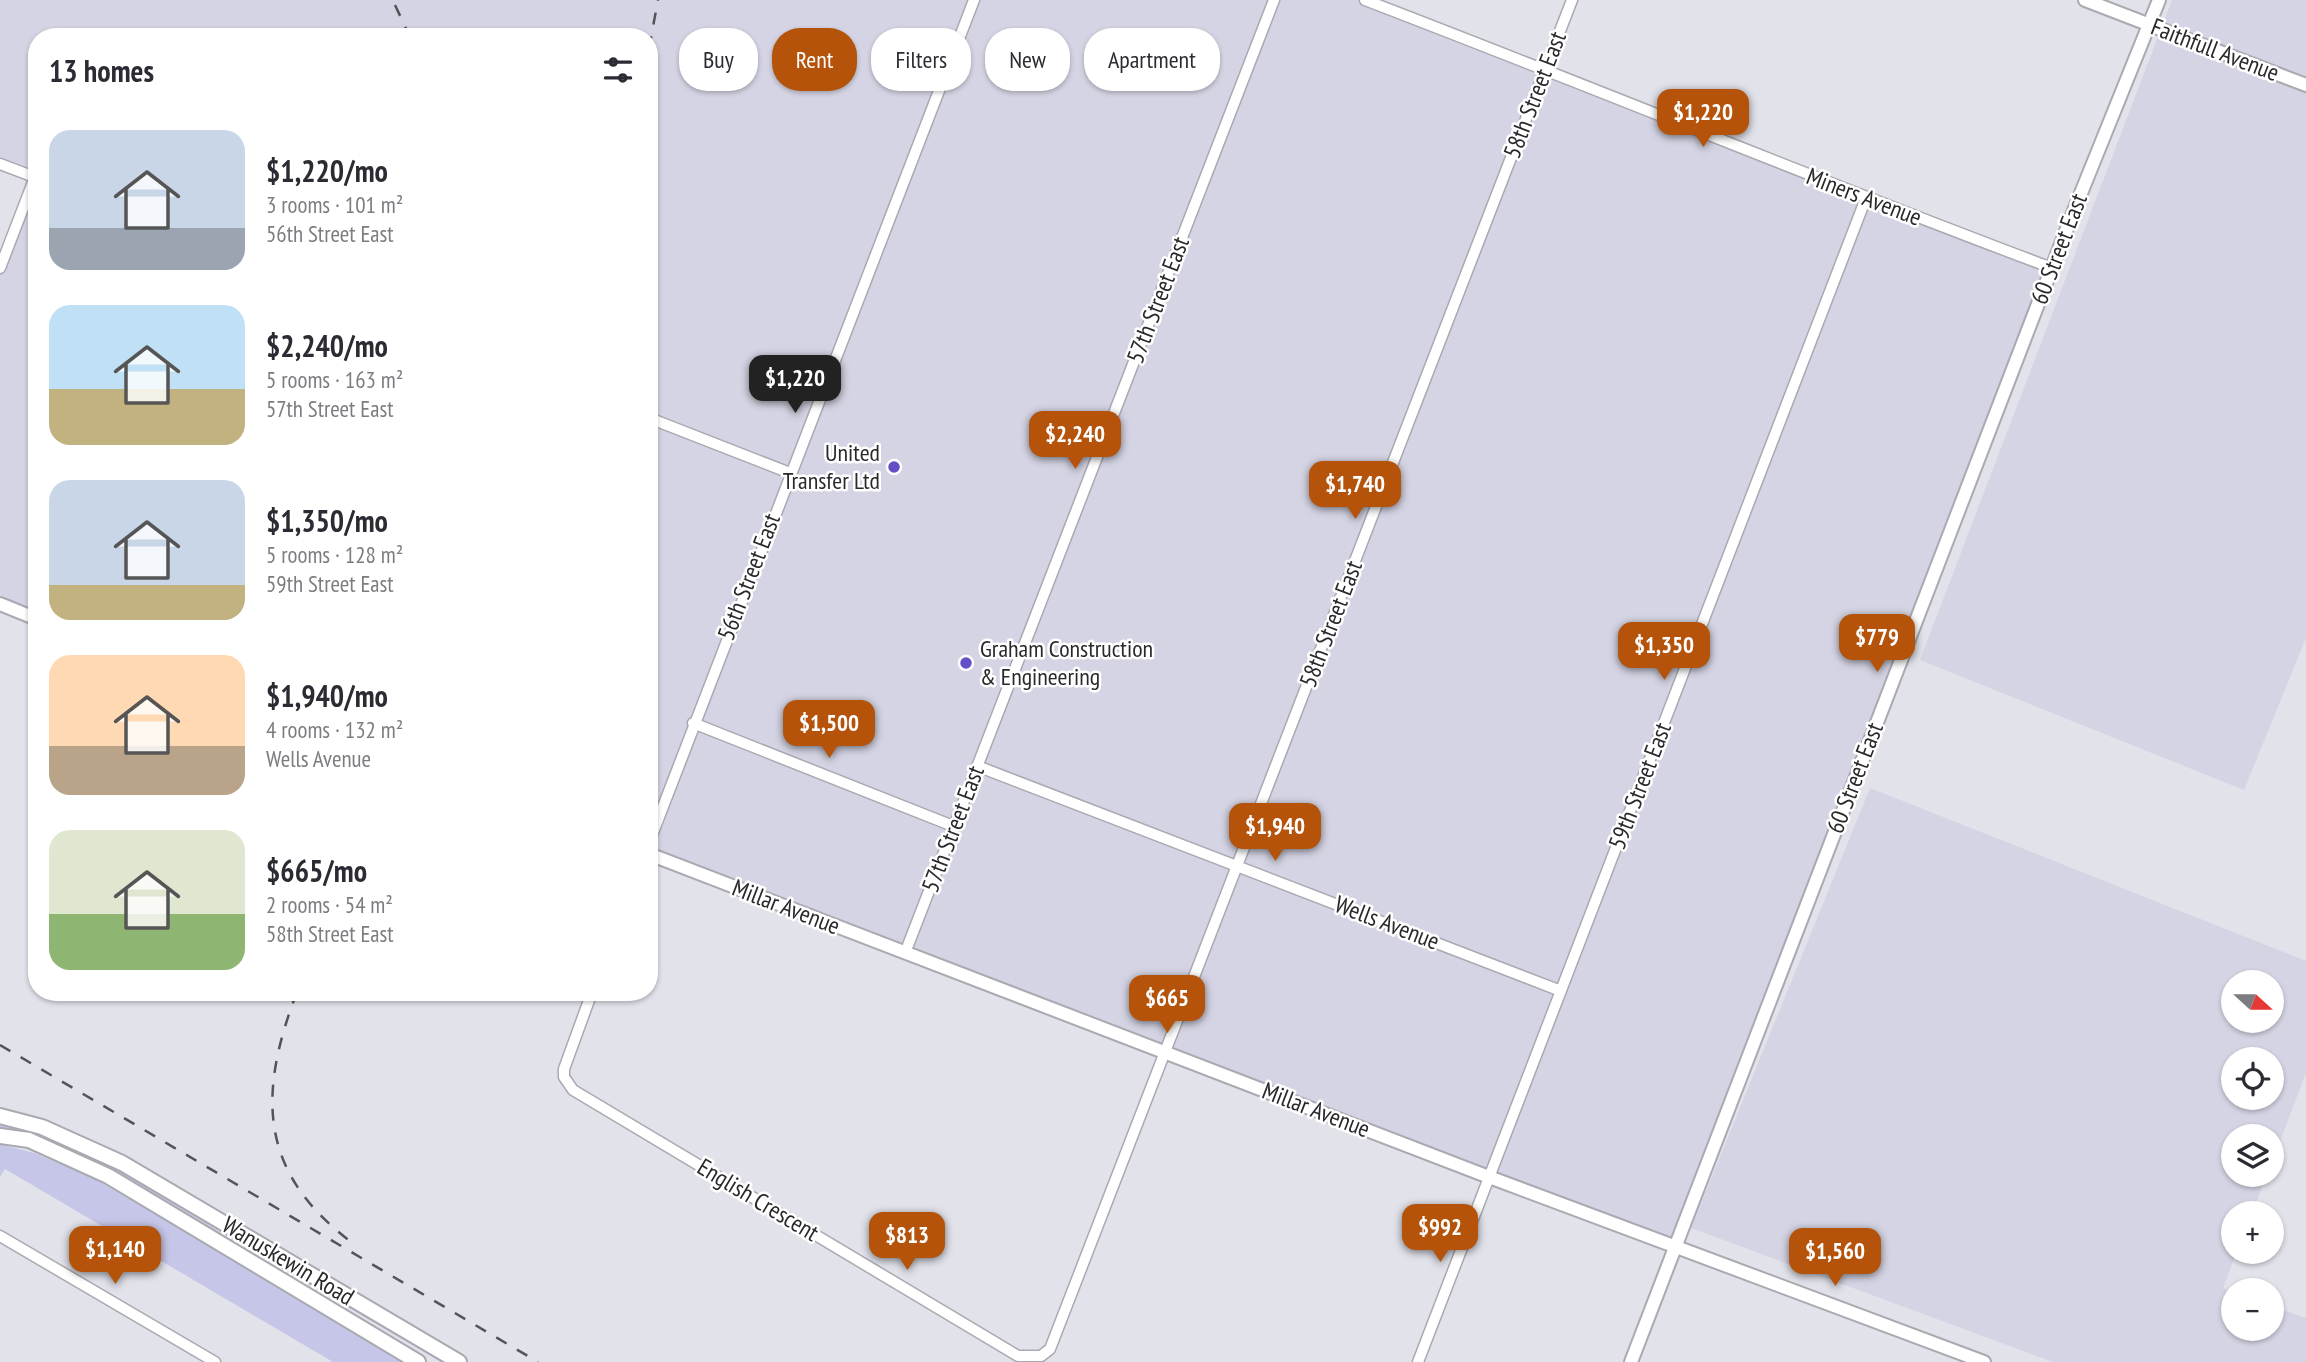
<!DOCTYPE html>
<meta charset="utf-8">
<style>
:root{--surface:#fff;--page:#f2f2f3;--text:#2b2b33;--muted:#7c7c81;--accent:#b45309}
body{margin:0;font-family:"PT Sans Narrow",sans-serif;background:var(--page);color:var(--text);height:100vh;display:flex;flex-direction:column;font-size:26px;white-space:nowrap}
*{box-sizing:border-box;margin:0}
p{font-size:23px;color:var(--muted)}
.icon{flex:none;width:38px;height:38px;fill:none;stroke:currentColor;stroke-width:2;stroke-linecap:round;stroke-linejoin:round}
.map{position:relative;flex:1;overflow:hidden}
.panel{position:absolute;left:28px;top:28px;width:630px;height:973px;display:flex;flex-direction:column;background:var(--surface);border-radius:28px;box-shadow:0 2px 5px #0004}
.panel>*{flex:none}
.hud{position:absolute;left:679px;top:28px;width:665px;height:63px;display:flex;gap:14px}
.needle{width:46px;rotate:111deg}
.controls{position:absolute;left:2221px;top:970px;display:grid;gap:14px}
.controls a{display:grid;place-items:center;width:63px;height:63px;border-radius:50%;background:var(--surface);box-shadow:0 2px 5px #0004;font-size:35px}
.price{position:absolute;translate:-50% -60px;padding:0 16px;border-radius:14px;background:var(--accent);color:#fff;font-size:23px;line-height:46px;filter:drop-shadow(0 2px 4px #0008)}
.price::after{content:'';position:absolute;left:50%;top:42px;width:21px;height:16px;margin-left:-10px;background:inherit;clip-path:polygon(0 0,100% 0,50% 100%)}
.price.current{background:#222;color:#fff}
ul{padding:0;list-style:none}
li{display:flex;align-items:center;gap:21px;height:175px;padding:0 21px}
li span{display:grid;place-items:center;flex:none;width:196px;height:140px;border-radius:21px;color:#555}
li>.icon{margin-inline-start:auto}
span .icon{width:84px;height:84px;fill:#fffc;stroke-width:1}
li b{font-size:30px}
h2{display:flex;justify-content:space-between;align-items:center;height:84px;padding:0 21px;font-size:30px}
.tag{padding:0 24px;border-radius:28px;background:var(--surface);box-shadow:0 2px 5px #0004;font-size:24px;line-height:63px}
.tag.current{background:var(--accent);color:#fff}
.map>svg:first-child{display:block}
.built{fill:#d4d4e4;fill-rule:evenodd}
.green{fill:#c6c6e8}
.lines{fill:none;stroke-linecap:round;stroke-linejoin:round}
.minor-casing{stroke:#a9a9b1;stroke-width:13}
.tertiary-casing{stroke:#a9a9b1;stroke-width:16}
.secondary-casing{stroke:#a9a9b1;stroke-width:18}
.minor{stroke:#fff;stroke-width:10}
.tertiary{stroke:#fff;stroke-width:12}
.secondary{stroke:#fff;stroke-width:14}
.rail{stroke:#535358;stroke-width:2.5;stroke-dasharray:12 12;stroke-linecap:butt}
.poi-dot{fill:#644fc8;stroke:#fff;stroke-width:2.5}
.labels{text-anchor:middle;stroke-width:5;stroke-linejoin:round;paint-order:stroke}
.street-label{font-size:24px;fill:#29292c;stroke:#fff}
.poi-label{font-size:24px;fill:#29292c;stroke:#fff;text-anchor:end}
</style>
<div class="map">
<svg width="2306" height="1362" viewBox="0 0 2306 1362">
<rect width="100%" height="100%" fill="#e2e2eb"/>
<path class="built" d="M0,0H1365L2052,268L1674,1245L649,855V37H37V619L0,605V268L34,177L0,164Z
M2172,0H2306V638L2244,790L1920,660Z
M1870,788L2306,961V1073L2272,1162V1136H2233V1174H2267L2252,1213H2233V1251H2237L2223,1288L2233,1292V1328H2272V1306L2306,1318V1362H2053L1691,1228ZM2233,982H2272V1020H2233ZM2233,1059H2272V1097H2233Z"/>
<path class="green" d="M0,1123L60,1141L116,1167L448,1362H441L121,1174L68,1149L0,1128Z
M0,1144L34,1153L95,1179L405,1362H333L5,1169L0,1177Z"/>
<g class="lines">
<g class="minor-casing">
<path id="minor" d="M1365,0C1595,88 1822,182 2052,268
M0,164L37,178
M0,268L35,177
M649,418L790,473
M693,723L953,826
M977,766L1561,991
M649,843L974,0
M905,953L1274,0
M592,992L564,1069V1077L573,1090L1018,1356H1041L1050,1349L1572,0
M0,1236L215,1362
M1418,1362L1866,198"/>
</g>
<g class="tertiary-casing">
<path id="tertiary" d="M2085,0L2306,85
M0,604L37,619
M649,854L1489,1177L1984,1362
M1631,1362L2073,213L2159,0"/>
</g>
<g class="secondary-casing">
<path id="secondary" d="M0,1116L42,1127L122,1163L459,1362
M0,1136L29,1140L108,1176L418,1362"/>
</g>
<use href="#minor" class="minor"/>
<use href="#tertiary" class="tertiary"/>
<use href="#secondary" class="secondary"/>
<path class="rail" d="M395,5L410,37
M649,48L658,0
M297,992C257,1096 259,1174 354,1244
M0,1045L538,1362"/>
</g>
<g class="poi-dot">
<circle cx="894" cy="467" r="7"/>
<circle cx="966" cy="663" r="7"/>
</g>
<g class="labels">
<g class="street-label">
<text transform="translate(2215 50) rotate(21)" y="8">Faithfull Avenue</text>
<text transform="translate(1535 95) rotate(-69)" y="8">58th Street East</text>
<text transform="translate(1864 197) rotate(21)" y="8">Miners Avenue</text>
<text transform="translate(2059 249) rotate(-69)" y="8">60 Street East</text>
<text transform="translate(1158 300) rotate(-69)" y="8">57th Street East</text>
<text transform="translate(749 577) rotate(-69)" y="8">56th Street East</text>
<text transform="translate(1331 624) rotate(-69)" y="8">58th Street East</text>
<text transform="translate(1855 778) rotate(-69)" y="8">60 Street East</text>
<text transform="translate(1640 786) rotate(-69)" y="8">59th Street East</text>
<text transform="translate(953 829) rotate(-69)" y="8">57th Street East</text>
<text transform="translate(786 907) rotate(21)" y="8">Millar Avenue</text>
<text transform="translate(1387 923) rotate(21)" y="8">Wells Avenue</text>
<text transform="translate(1316 1110) rotate(21)" y="8">Millar Avenue</text>
<text transform="translate(758 1200) rotate(31)" y="8">English Crescent</text>
<text transform="translate(288 1261) rotate(31)" y="8">Wanuskewin Road</text>
</g>
<g class="poi-label">
<text x="880" y="461">United<tspan x="880" dy="28">Transfer Ltd</tspan></text>
<text x="980" y="657" text-anchor="start">Graham Construction<tspan x="980" dy="28">&amp; Engineering</tspan></text>
</g>
</g>
</svg>
<div class="controls">
<a><svg class="needle" viewBox="-14 -14 28 28"><path d="M0-13l5 13h-10z" fill="#e53935"/><path d="M0 13l5-13h-10z" fill="#7c7c81"/></svg></a>
<a><svg class="icon" aria-label="locate" viewBox="0 0 24 24"><circle cx="12" cy="12" r="6"/><path d="M12 2v4M12 18v4M2 12h4M18 12h4"/></svg></a>
<a><svg class="icon" aria-label="layers" viewBox="0 0 24 24"><path d="M12 4l9 5-9 5-9-5zM3 14l9 5 9-5"/></svg></a>
<a>+</a>
<a>−</a>
</div>
<b class="price" style="left:1703px;top:149px">$1,220</b>
<b class="price current" style="left:795px;top:415px">$1,220</b>
<b class="price" style="left:1075px;top:471px">$2,240</b>
<b class="price" style="left:1355px;top:521px">$1,740</b>
<b class="price" style="left:1877px;top:674px">$779</b>
<b class="price" style="left:1664px;top:682px">$1,350</b>
<b class="price" style="left:829px;top:760px">$1,500</b>
<b class="price" style="left:1275px;top:863px">$1,940</b>
<b class="price" style="left:1167px;top:1035px">$665</b>
<b class="price" style="left:1440px;top:1264px">$992</b>
<b class="price" style="left:907px;top:1272px">$813</b>
<b class="price" style="left:115px;top:1286px">$1,140</b>
<b class="price" style="left:1835px;top:1288px">$1,560</b>
<div class="hud">
<a class="tag">Buy</a>
<a class="tag current">Rent</a>
<a class="tag">Filters</a>
<a class="tag">New</a>
<a class="tag">Apartment</a>
</div>
<section class="panel">
<h2>13 homes<svg class="icon" aria-label="filters" viewBox="0 0 24 24"><path d="M4 7h16M4 17h16"/><circle cx="9" cy="7" r="2"/><circle cx="15" cy="17" r="2"/></svg></h2>
<ul>
<li><span style="background:linear-gradient(#c9d6e8 70%,#9aa5b1 0)"><svg class="icon" aria-label="home" viewBox="0 0 24 24"><path d="M3 11l9-7 9 7M6 9v11h12V9"/></svg></span><div><b>$1,220/mo</b><p>3 rooms · 101 m²</p><p>56th Street East</p></div></li>
<li><span style="background:linear-gradient(#bfe0f5 60%,#c2b280 0)"><svg class="icon" aria-label="home" viewBox="0 0 24 24"><path d="M3 11l9-7 9 7M6 9v11h12V9"/></svg></span><div><b>$2,240/mo</b><p>5 rooms · 163 m²</p><p>57th Street East</p></div></li>
<li><span style="background:linear-gradient(#c9d6e8 75%,#c2b280 0)"><svg class="icon" aria-label="home" viewBox="0 0 24 24"><path d="M3 11l9-7 9 7M6 9v11h12V9"/></svg></span><div><b>$1,350/mo</b><p>5 rooms · 128 m²</p><p>59th Street East</p></div></li>
<li><span style="background:linear-gradient(#ffd9b3 65%,#b9a48a 0)"><svg class="icon" aria-label="home" viewBox="0 0 24 24"><path d="M3 11l9-7 9 7M6 9v11h12V9"/></svg></span><div><b>$1,940/mo</b><p>4 rooms · 132 m²</p><p>Wells Avenue</p></div></li>
<li><span style="background:linear-gradient(#dfe7d0 60%,#8fb573 0)"><svg class="icon" aria-label="home" viewBox="0 0 24 24"><path d="M3 11l9-7 9 7M6 9v11h12V9"/></svg></span><div><b>$665/mo</b><p>2 rooms · 54 m²</p><p>58th Street East</p></div></li>
</ul>
</section>
</div>
